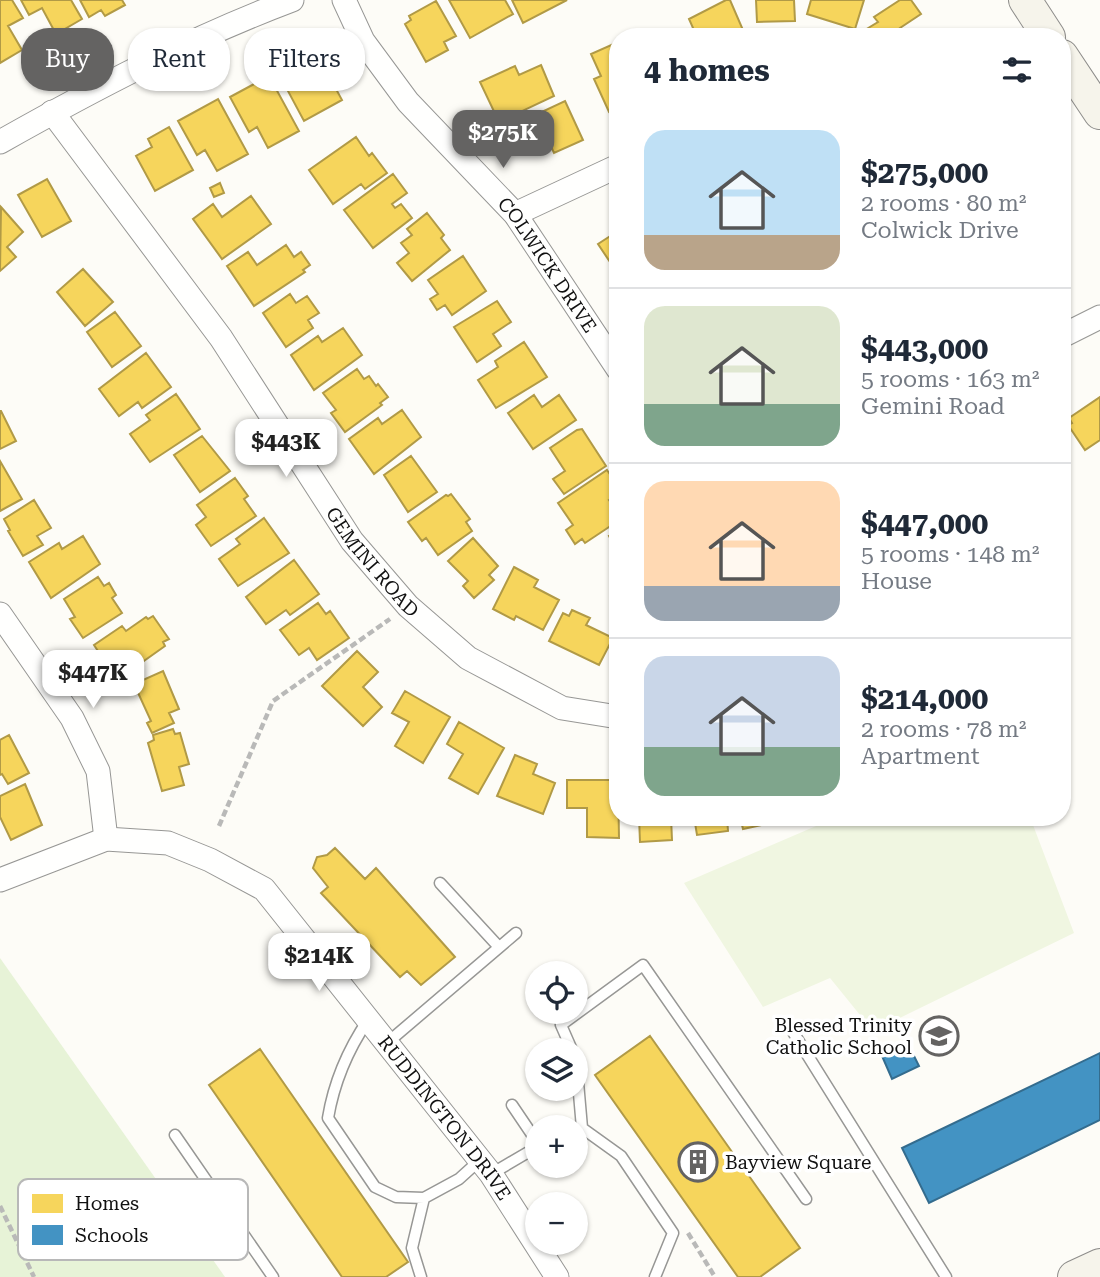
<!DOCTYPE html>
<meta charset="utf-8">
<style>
:root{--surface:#fff;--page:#f6f6f7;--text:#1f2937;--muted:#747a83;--line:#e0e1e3;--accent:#646362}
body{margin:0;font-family:"Roboto Serif",serif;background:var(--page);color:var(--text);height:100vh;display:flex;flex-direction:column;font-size:26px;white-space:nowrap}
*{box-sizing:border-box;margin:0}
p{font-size:23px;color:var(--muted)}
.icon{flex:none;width:38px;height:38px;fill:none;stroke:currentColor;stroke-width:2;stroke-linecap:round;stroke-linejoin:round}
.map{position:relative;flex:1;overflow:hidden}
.drawer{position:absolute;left:609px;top:28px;width:462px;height:798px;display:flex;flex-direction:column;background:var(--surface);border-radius:28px;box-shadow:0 2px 5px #0004}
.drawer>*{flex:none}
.guide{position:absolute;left:21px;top:28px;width:483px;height:63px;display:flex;gap:14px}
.controls{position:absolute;left:525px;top:961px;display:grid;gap:14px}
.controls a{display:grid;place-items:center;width:63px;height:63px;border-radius:50%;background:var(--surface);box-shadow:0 2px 5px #0004;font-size:35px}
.price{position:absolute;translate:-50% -60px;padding:0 16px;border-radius:14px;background:#fff;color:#222;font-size:23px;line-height:46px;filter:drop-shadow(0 2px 4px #0008)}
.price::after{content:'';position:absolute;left:50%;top:42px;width:21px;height:16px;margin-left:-10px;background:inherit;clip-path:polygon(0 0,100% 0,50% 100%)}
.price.on{background:var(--accent);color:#fff}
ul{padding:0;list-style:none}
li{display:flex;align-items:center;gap:21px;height:175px;padding:0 35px}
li+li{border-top:2px solid var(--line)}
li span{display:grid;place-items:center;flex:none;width:196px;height:140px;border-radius:21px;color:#555}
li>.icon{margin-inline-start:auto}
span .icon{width:84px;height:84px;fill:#fffc;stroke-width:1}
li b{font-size:30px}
h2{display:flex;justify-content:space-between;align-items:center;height:84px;padding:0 35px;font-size:30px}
.tag{padding:0 24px;border-radius:28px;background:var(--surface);box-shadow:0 2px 5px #0004;font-size:24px;line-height:63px}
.tag.on{background:var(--accent);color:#fff}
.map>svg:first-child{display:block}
.green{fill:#e7f3d7}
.pitch{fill:#f0f6e1}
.homes{fill:#f6d55c;stroke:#b19a46;stroke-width:2}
.schools{fill:#4393c3;stroke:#346c8e;stroke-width:2}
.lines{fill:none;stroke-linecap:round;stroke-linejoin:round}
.lane-casing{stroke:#979795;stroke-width:13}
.street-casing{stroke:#979795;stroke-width:25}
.secondary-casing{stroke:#8e8d8b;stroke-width:34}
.path{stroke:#b9b9b8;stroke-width:4.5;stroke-dasharray:7 3.5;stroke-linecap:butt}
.lane{stroke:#fffffe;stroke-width:10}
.street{stroke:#fffffe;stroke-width:23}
.secondary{stroke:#f6f4eb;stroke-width:32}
.labels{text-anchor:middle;stroke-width:7;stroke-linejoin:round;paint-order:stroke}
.street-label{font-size:19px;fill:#111;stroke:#fff}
.poi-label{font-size:19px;fill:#111;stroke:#fff;text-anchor:end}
.key{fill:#fff;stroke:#b8b8b8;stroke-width:2}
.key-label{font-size:19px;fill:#111}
</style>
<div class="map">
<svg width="1100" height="1277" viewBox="0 0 1100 1277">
<rect width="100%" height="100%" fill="#fdfcf7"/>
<path class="green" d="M0,958L225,1277H0Z"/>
<path class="pitch" d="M837,817H1030L1074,933L873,1031L830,978L763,1007L684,883Z"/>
<path class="homes" d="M0,0H12L23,18L8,26L22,50L0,63Z
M21,0H71L82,19L56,34L42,8L29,15Z
M80,0H122L125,5L105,16L101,10L89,17Z
M449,0H505L513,14L470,38Z
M512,0H567L523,23Z
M726,0H730L746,37H697L689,19Z
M756,0H794L795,21L757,22Z
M811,0H864L855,29L807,14Z
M900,0H911L921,14L900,28L906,37H870L865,30L878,22L874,17Z
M436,1L456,36L444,42L448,50L426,62L405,24L411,20L409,16Z
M618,42V108L609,112L594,79L601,76L591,54Z
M323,65L342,100L304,121L281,78L302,66L306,73Z
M541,65L554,96L499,122L480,82L515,66L519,75Z
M269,76L299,131L268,148L257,127L249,132L230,97Z
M218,99L248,154L217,171L205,150L197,155L178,121Z
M565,101L583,140L554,153L550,144L530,153L516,124Z
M169,127L193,170L155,191L136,156L152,147L148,139Z
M356,137L369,156L372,153L387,173L365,189L361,184L333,204L309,170Z
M393,174L407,193L392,204L395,208L401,204L412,218L373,248L344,210Z
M47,179L71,221L42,237L18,195Z
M220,183L224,193L214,197L210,188Z
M251,196L271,224L222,259L193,219L213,204L222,217Z
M1,207L23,232L7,247L16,257L0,271Z
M427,213L444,235L441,238L450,250L412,281L397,263L409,253L401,243L412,235L407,229Z
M618,231V270L616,271L598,244Z
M286,245L294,257L301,252L310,265L303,270L305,272L254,306L227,266L248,252L257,265Z
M463,256L486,291L452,315L445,305L437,310L430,299L438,294L428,280Z
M83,269L113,302L85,326L57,292Z
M290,294L296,303L307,296L319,313L308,320L313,328L286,347L263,313Z
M497,301L511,322L493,334L501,346L477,362L454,327Z
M115,312L141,346L112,367L87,332Z
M343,328L362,355L314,390L291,355L318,336L322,342Z
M524,342L547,377L496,408L478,380L498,367L495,361Z
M146,353L171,387L142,408L138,402L119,416L99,389Z
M357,369L364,379L369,376L376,386L378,384L388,397L380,403L382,405L345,432L331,413L336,410L323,393Z
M176,394L200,429L150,462L130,434L150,420L146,415Z
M534,395L542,407L559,395L576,420L533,449L508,413Z
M1100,397V440L1085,450L1068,425L1072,423L1069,418Z
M402,410L421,437L374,474L349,439L378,418L382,424Z
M1,411L16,441L0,449V411Z
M582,429L606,466L564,494L553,479L565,471L550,448L577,430Z
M202,436L230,471L200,492L174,455Z
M411,456L437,492L408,512L384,475Z
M0,461L22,499L0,511Z
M607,470L618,486V494L609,500L612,504L618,501V521L585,543L582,539L575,544L566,530L573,525L558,503Z
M235,478L248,496L244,499L256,516L211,546L196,525L206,517L197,505Z
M451,494L470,519L466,522L472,531L438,555L426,538L422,541L408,522L446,495L448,496Z
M34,500L51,528L37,536L43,545L23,556L8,531L10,530L4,519Z
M264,518L289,553L238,586L219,559L240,544L236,539Z
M618,531V553L609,536Z
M83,536L100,564L51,598L29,562L59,543L62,549Z
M473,538L498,566L489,575L494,580L474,598L463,586L468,581L448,561Z
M294,560L319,594L290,615L286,610L266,624L246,597Z
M514,567L538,580L534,587L559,600L543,630L516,616L514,620L493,609Z
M98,577L104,586L109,583L116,595L112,598L122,613L83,638L70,619L75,617L64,599Z
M318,603L326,614L330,611L349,638L317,660L309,648L299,655L280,630Z
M572,610L590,618L586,625L613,638L599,665L549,641L563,613L569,616Z
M153,616L169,639L163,642L165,646L117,680L94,645L122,626L126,631L146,617L148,619Z
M357,651L378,672L363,687L382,707L363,726L322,686Z
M163,671L179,709L169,713L174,723L152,733L147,723L151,721L134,684Z
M405,691L450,717L423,763L395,746L409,722L392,713Z
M459,722L504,748L478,794L449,778L463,754L447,744Z
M173,729L175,734L180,733L189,764L179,767L184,785L162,791L148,743L154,740L153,735Z
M9,735L29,773L8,784L2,774L0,775V740Z
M515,755L537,764L533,774L555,783L543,814L497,796Z
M567,780H618L619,838L587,837V808H567Z
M25,784L42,825L11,840L0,817V796Z
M639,817H671L672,840L640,842Z
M694,817H727L728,831L697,835Z
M740,817H775L776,822L743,829Z
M335,848L365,879L376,868L455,957L421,985L407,971L400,977L321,893L328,887L313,868L317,857L327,855Z
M650,1036L800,1248L760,1277H738L595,1075Z
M260,1049L408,1262L386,1277H342L209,1085Z"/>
<path class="schools" d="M908,1044L919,1066L892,1079L882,1056Z
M1100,1053V1120L929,1203L902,1148Z"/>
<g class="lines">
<g class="lane-casing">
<path id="lane" d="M440,883L498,946
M368,1020C347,1051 334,1082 328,1118L375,1187L396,1197L424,1198L412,1248L421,1277
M793,1032L946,1277
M387,1043L516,933
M572,1050L561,1025L643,965L806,1199
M576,1059L582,1128
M512,1105L537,1142
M576,1129L582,1128L621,1156L673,1233L655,1277
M175,1135L273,1277
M491,1174L537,1147
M424,1198L459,1179L480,1160"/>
</g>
<g class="street-casing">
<g id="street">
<path id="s1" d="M344,0L363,41L408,102L515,214L618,369"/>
<path id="s2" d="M52,112L221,338L352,541L408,606L468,658L562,708L618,717"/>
<path d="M0,142C94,89 191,38 292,0"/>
<path d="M515,214L618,166"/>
<path d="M1062,336L1100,317"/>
<path d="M0,614L72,718L98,771L106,839"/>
<path id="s3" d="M0,880L106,839L168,843L210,860L264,889L491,1174L557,1277"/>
</g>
</g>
<g class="secondary-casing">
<path id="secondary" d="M1025,0L1049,37
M1062,56L1100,113
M1074,1277L1100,1265"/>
</g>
<path class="path" d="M219,826L273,701L390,619
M0,1206L34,1277
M688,1233L715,1277"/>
<use href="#lane" class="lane"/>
<use href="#street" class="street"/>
<use href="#secondary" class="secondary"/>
</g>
<defs>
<g id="school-ring" transform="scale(2.0125)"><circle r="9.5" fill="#fff" stroke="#646362" stroke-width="1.5"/><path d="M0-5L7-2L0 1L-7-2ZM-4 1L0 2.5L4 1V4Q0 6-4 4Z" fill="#646362"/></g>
<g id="building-ring" transform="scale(2.0125)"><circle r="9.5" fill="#fff" stroke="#646362" stroke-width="1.5"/><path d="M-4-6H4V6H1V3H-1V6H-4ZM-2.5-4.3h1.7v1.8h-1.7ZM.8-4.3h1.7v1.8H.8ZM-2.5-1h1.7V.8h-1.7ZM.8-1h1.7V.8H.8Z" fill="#646362"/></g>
</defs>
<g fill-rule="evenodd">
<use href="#school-ring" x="939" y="1036"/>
<use href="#building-ring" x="698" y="1162"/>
</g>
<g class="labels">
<g class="street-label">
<text dy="7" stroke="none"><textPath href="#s1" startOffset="336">COLWICK DRIVE</textPath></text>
<text dy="7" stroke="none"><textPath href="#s2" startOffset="553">GEMINI ROAD</textPath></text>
<text dy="7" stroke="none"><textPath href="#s3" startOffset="574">RUDDINGTON DRIVE</textPath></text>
</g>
<g class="poi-label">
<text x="912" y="1032">Blessed Trinity<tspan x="912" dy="22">Catholic School</tspan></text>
<text x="725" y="1169" text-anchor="start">Bayview Square</text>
</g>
</g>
<rect x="18" y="1179" width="230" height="81" rx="10" class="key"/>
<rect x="32" y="1194" width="31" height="19" fill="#f6d55c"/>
<rect x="32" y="1225" width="31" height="20" fill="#4393c3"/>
<g class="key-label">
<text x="75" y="1210">Homes</text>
<text x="75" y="1242">Schools</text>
</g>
</svg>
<div class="controls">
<a><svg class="icon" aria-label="locate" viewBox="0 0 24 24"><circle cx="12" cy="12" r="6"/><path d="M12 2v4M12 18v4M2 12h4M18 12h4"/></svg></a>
<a><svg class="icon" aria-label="layers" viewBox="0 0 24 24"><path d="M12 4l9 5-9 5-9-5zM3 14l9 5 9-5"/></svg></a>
<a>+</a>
<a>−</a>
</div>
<b class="price on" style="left:503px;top:170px">$275K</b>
<b class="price" style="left:286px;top:479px">$443K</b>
<b class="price" style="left:93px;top:710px">$447K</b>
<b class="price" style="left:319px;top:993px">$214K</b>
<div class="guide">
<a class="tag on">Buy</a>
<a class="tag">Rent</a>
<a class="tag">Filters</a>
</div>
<section class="drawer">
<h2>4 homes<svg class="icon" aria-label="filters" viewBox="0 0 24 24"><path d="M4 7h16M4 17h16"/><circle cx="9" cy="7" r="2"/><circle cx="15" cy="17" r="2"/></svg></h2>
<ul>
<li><span style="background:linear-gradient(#bfe0f5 75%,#b9a48a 0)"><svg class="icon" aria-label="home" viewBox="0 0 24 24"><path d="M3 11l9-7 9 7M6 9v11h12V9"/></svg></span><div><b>$275,000</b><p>2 rooms · 80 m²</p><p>Colwick Drive</p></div></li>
<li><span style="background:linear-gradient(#dfe7d0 70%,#7fa58c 0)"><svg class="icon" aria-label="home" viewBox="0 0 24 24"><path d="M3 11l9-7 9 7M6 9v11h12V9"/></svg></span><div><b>$443,000</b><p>5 rooms · 163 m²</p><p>Gemini Road</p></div></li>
<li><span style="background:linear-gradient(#ffd9b3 75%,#9aa5b1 0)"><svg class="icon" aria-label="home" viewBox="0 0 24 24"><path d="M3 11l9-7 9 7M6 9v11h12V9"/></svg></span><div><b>$447,000</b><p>5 rooms · 148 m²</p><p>House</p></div></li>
<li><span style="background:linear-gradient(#c9d6e8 65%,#7fa58c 0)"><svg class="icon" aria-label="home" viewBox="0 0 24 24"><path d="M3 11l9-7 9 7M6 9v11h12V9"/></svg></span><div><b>$214,000</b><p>2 rooms · 78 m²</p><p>Apartment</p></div></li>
</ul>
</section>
</div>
